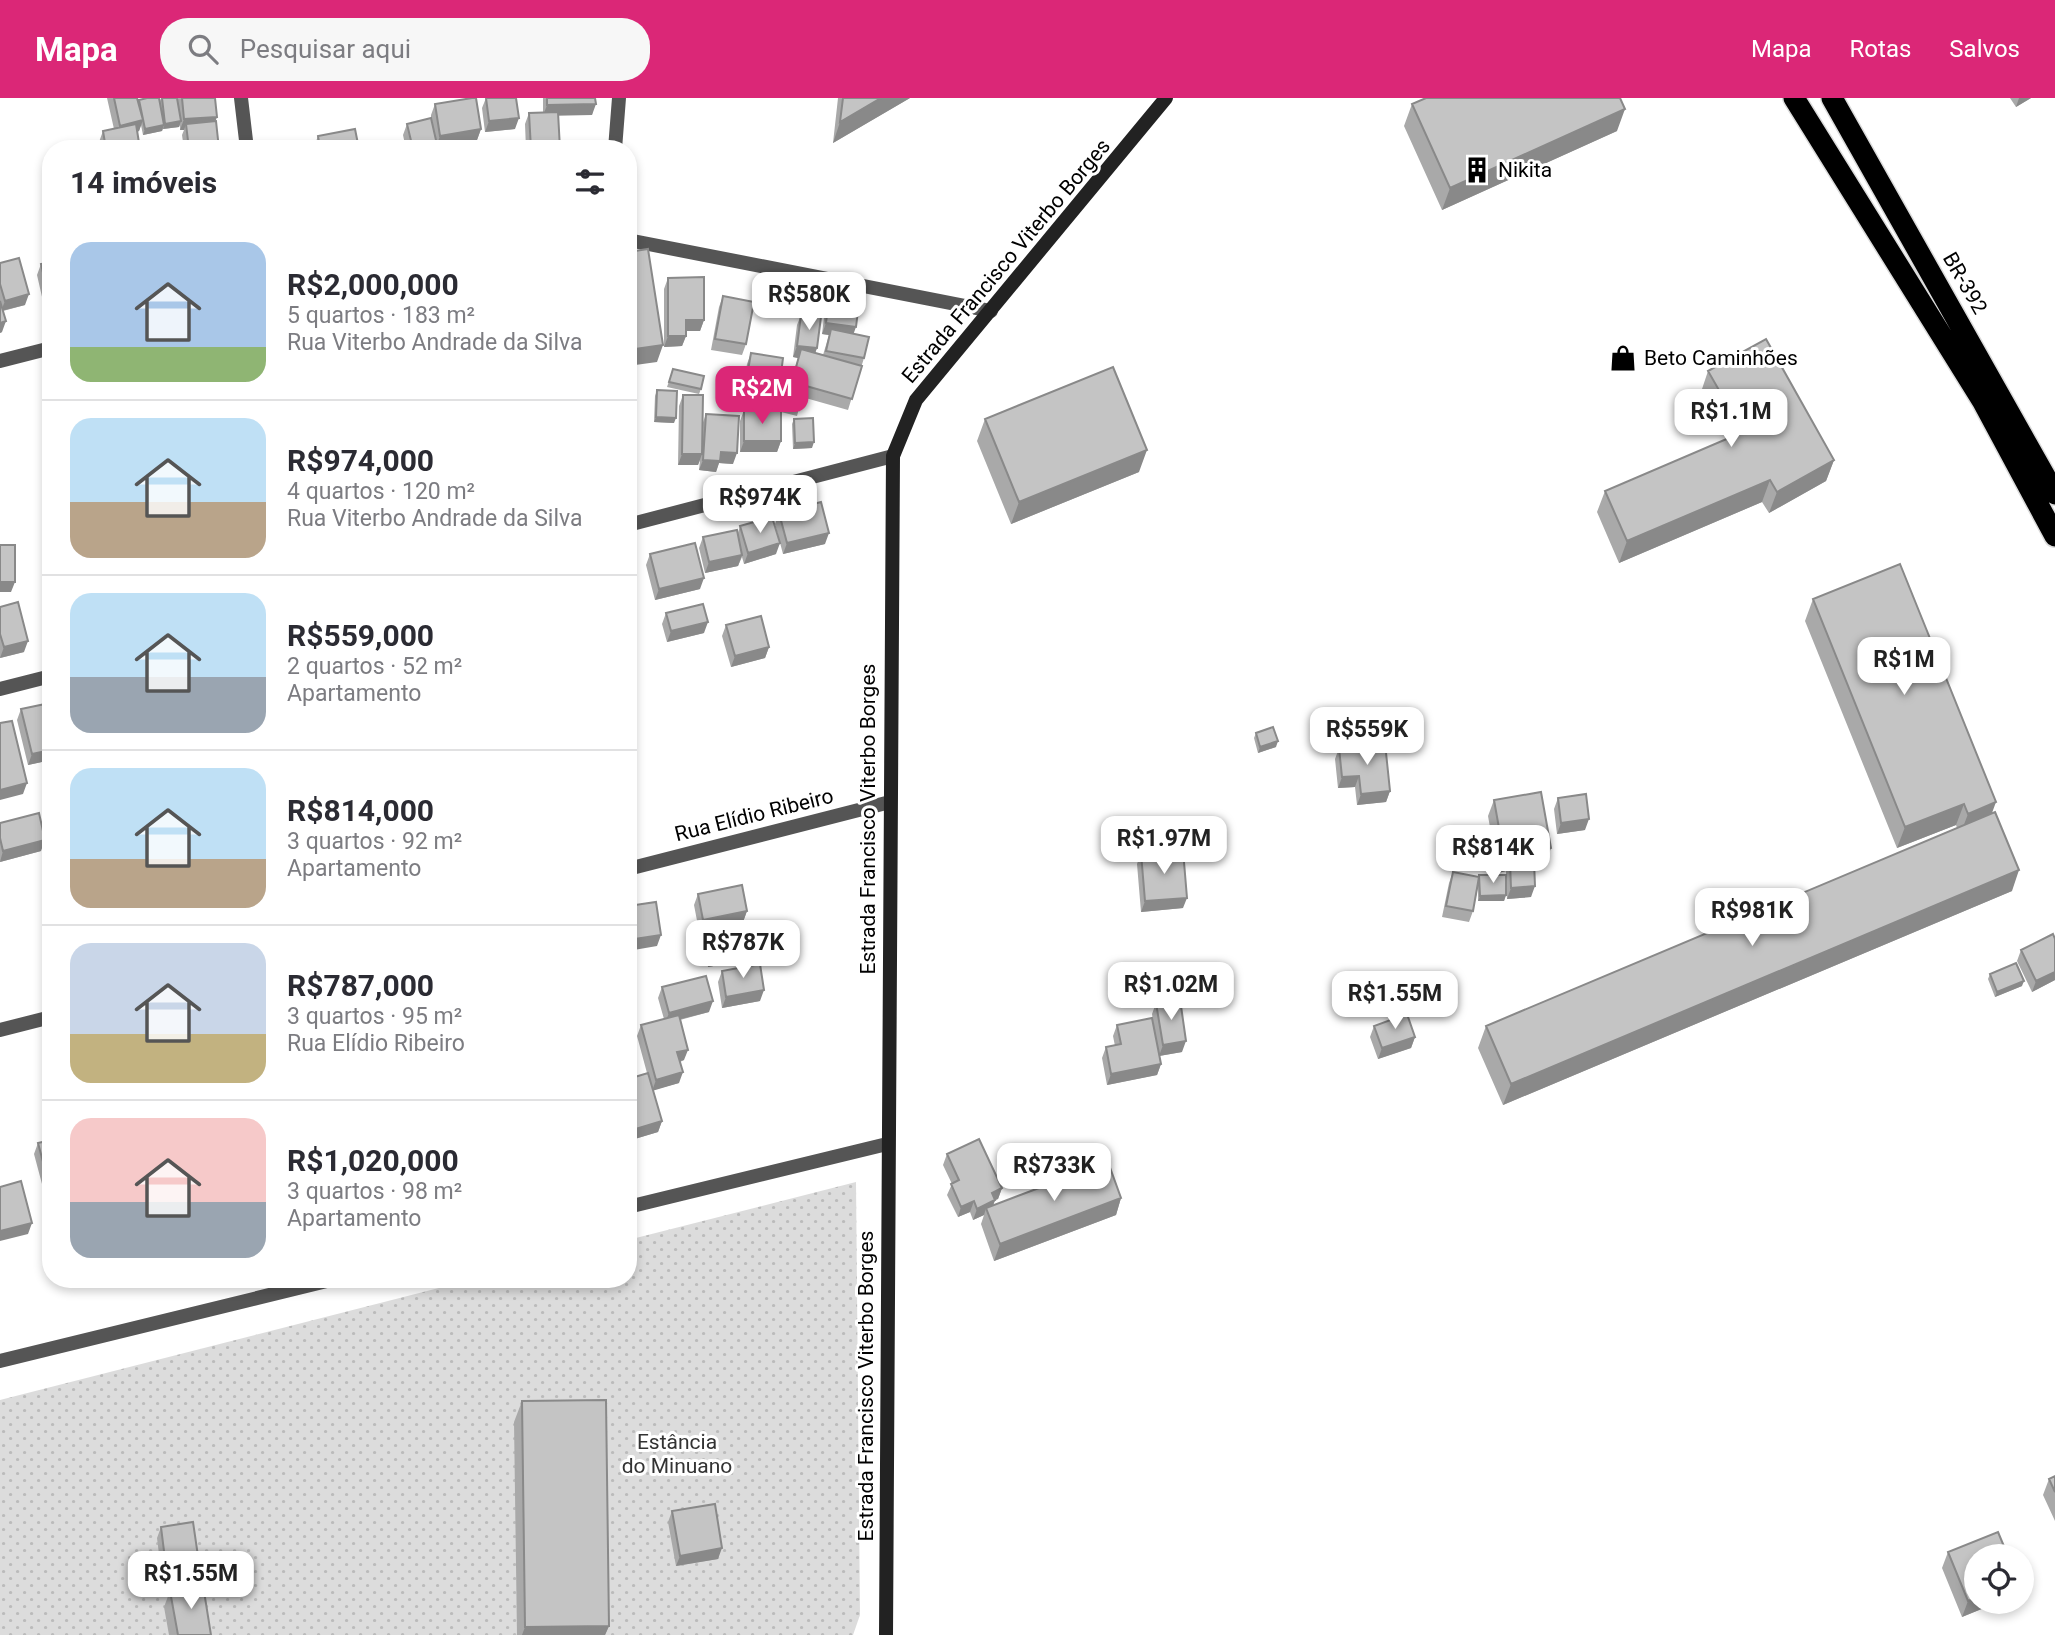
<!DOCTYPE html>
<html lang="pt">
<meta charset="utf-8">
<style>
:root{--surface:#fff;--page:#f7f7f7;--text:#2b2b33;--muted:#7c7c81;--line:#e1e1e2;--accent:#db2777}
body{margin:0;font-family:Roboto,sans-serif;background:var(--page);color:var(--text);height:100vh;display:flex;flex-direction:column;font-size:26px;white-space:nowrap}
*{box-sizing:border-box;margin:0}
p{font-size:23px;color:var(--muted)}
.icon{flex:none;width:38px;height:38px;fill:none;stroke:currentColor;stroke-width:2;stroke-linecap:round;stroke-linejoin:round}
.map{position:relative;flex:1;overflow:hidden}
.side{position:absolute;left:42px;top:42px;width:595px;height:1148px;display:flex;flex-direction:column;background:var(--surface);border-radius:28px;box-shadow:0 4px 10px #0003}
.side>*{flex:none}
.tools{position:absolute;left:1964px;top:1446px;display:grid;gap:14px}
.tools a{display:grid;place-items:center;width:70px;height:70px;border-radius:50%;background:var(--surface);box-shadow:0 4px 10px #0003;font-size:35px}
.price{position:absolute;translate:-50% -60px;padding:0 16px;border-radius:14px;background:#fff;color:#222;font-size:23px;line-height:46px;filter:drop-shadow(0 2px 4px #0008)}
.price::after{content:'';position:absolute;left:50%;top:42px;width:21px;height:16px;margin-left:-10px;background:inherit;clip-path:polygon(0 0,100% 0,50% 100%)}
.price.on{background:var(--accent);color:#fff}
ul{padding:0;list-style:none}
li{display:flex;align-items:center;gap:21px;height:175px;padding:0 28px}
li+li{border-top:2px solid var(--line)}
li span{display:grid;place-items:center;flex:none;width:196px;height:140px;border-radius:21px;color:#555}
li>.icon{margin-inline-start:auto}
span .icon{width:84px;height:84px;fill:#fffc;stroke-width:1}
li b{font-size:30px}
h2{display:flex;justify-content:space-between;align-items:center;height:84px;padding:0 28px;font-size:30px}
header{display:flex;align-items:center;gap:42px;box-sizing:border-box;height:98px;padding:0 35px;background:var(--accent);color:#fff}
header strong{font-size:33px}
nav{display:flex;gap:38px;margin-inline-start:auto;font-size:24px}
.search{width:490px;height:63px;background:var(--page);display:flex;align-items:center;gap:18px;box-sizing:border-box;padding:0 24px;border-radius:28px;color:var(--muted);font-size:26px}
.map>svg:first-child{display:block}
.grass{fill:url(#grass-dots)}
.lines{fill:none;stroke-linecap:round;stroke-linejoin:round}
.highway-casing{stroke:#dbdbdb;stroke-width:24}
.street{stroke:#555;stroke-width:14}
.secondary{stroke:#222;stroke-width:14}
.highway{stroke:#000;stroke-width:21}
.wall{fill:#a9a9a9}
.shaded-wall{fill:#898989}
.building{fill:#c4c4c4;stroke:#898989;stroke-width:2}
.labels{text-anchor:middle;stroke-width:6;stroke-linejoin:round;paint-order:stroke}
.poi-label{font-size:21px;fill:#000;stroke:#fff;text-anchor:start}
.street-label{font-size:21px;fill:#000;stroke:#fff}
.park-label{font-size:21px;fill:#333;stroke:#fff}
</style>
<header>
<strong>Mapa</strong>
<div class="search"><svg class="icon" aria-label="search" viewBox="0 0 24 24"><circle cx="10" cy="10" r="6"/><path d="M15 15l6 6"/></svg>Pesquisar aqui</div>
<nav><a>Mapa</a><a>Rotas</a><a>Salvos</a></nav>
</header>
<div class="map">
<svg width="2055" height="1537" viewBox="0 0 2055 1537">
<defs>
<pattern id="grass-dots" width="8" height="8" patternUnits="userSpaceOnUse" patternTransform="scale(1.75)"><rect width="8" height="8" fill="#dcdcdc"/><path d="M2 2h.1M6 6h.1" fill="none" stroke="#bbb" stroke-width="1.8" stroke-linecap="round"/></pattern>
</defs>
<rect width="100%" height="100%" fill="#fff"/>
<path class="grass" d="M856,1084L860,1517L853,1537H0V1302L474,1181H628V1142Z"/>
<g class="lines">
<g class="highway-casing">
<path id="highway" d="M1794,0L1983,304L2055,438
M1832,0L2055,396"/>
</g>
<path class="street" d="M241,0L247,51
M615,51L619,0
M628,142L991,213
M0,263L51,250
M628,427L893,358
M0,591L51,578
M628,771L890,704
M0,932L51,919
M628,1109L887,1046
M0,1263L335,1181"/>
<path class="secondary" d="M886,1537L893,358L916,302L1166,0"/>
<use href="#highway" class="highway"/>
</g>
<path class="wall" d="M107,0H137L138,4L139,2L160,3L161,0H215V23L219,51H184L182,37L184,32H180V27L179,29L163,31V30L162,33L143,37L141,27L139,33L137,34L140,51H100L99,44L103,33L114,31Z
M486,0L515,31L485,34L482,10Z
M543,0H595L592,17H558L560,51H526L525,26L529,15H543Z
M838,0H910L833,45Z
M2010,0H2031L2016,9Z
M435,6L481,31L477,42L437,48L438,51H406L403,37L407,26L431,20V17Z
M1412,6L1617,33L1442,112L1404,28Z
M318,38L359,51H314V49Z
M51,164V211L45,212L37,177L41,166Z
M0,165L25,207L3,213L2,234L0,235Z
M668,180L704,222L700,233H686V238L682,248L664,249V191Z
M830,192L853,236L864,260L848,312L802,299L797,318L781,314V343L777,354H740V323L744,312H775L781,292L788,293L798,260L793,259L797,227L801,217L817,250L815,255L823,257L829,237L822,236L826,203Z
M723,198L746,246L742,257L711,252L719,209Z
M751,255L780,283L776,294L743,289L747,266Z
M673,271L701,291L699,296L667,289Z
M1708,273L1834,362L1826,383L1769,415L1762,404L1619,465L1597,414L1605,393L1727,341L1701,294Z
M657,292L674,325L654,324L655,298Z
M683,297L702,327L706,316L733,366L719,365L716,374L699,372L700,362L698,367H678L679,308Z
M794,321L812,350L793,351L792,326Z
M985,321L1139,374L1011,426L977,343Z
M779,415L825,446L783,456L775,426Z
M740,428L776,456L744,466L742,459L738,468L705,475L699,450L703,439L738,435Z
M650,456L700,491L655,502L646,467Z
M1813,501L1992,715L2012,793L1503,1007L1478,950L1486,928L1957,730L1956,727L1897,750L1805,523Z
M0,509L24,554L0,560Z
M666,515L704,535L667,544L662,526Z
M726,527L769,549L765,560L731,569L722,538Z
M51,609V662L28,667L17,622L21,611Z
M1256,635L1276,649L1258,655L1254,640Z
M1339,650L1390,693L1386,704L1357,707L1355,689L1338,690L1335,661Z
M1558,700L1585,732L1557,736L1554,711Z
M1494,702L1545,767L1534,768L1531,799L1507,801L1506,781V797L1504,803H1478V789L1473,813L1469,824L1442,819L1449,785L1453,774L1479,779L1506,777V773L1498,775L1488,718Z
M0,725L41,753L0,764Z
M1141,755L1183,810L1141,814L1137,766Z
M698,796L747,813L743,824L699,833L694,807Z
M2055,841V882L2032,894L2017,863L2021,852Z
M708,852L754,855L752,861L708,869L706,857Z
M722,873L760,903L722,910L718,884Z
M1990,876L2022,888L1995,899L1988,881Z
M662,889L709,914L680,922L684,962L680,964L679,985L653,992L662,1023L658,1034L628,1043V981L647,975L637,938L641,927L664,921L658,900Z
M1156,905L1182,954L1159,958L1161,966L1157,977L1107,987L1102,960L1106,949L1115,948L1113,938L1117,927L1156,944L1152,916Z
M1374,928L1415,939L1411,950L1378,961L1370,939Z
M51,1042V1084L42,1086L34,1056L38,1045Z
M947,1056L1002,1090L998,1101L995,1102L993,1108L1121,1100L1116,1117L994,1163L981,1126L984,1117L973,1122L970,1114L958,1119L947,1097L952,1086L943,1067Z
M522,1303L609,1528L605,1537H517L514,1324Z
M2055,1378V1423L2043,1397L2049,1381Z
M672,1413L718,1461L676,1468L668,1424Z
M161,1429L195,1475L162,1480L157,1440Z
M1948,1454L1976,1503H2001L1962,1519L1942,1470Z
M170,1493L211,1537H169L164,1509Z"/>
<path class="shaded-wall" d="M881,0H910L833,45L840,24Z
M2019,0H2031L2016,9Z
M596,6L592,17L543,18L547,7Z
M1625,11L1617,33L1442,112L1450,90Z
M217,19L213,30L186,26L184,32H180L184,21Z
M519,20L515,31L485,34L489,23Z
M143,22L139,33L116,39L120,28Z
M181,23L179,29L163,31L165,26Z
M164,27L162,33L143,37L145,31Z
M481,31L477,42L436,49L440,38Z
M29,196L25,207L1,213L5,203Z
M49,201H51V211L45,212Z
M686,222H704L700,233H682Z
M6,223L2,234L0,235V225Z
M826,225L856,229L852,240L831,231L829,237L822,236Z
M668,238H686L682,248L664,249Z
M663,247L657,264L628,268V252Z
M797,248L817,250L813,261L801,251L798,260L793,259Z
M656,319L676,320L674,325L654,324Z
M744,343H781L777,354H740Z
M814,344L812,350L793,351L795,345Z
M1147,352L1139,374L1011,426L1019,404Z
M721,354L737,355L733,366L719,365L716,374L699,372L703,362Z
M682,356H702L698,367H678Z
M1834,362L1826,383L1769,415L1777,394Z
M1770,382L1762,404L1619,465L1627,443Z
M829,435L825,446L783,456L787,445Z
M780,445L776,456L744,466L748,455Z
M742,457L738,468L705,475L709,464Z
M704,480L700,491L655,502L659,491Z
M0,484H15L11,494H0Z
M708,524L704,535L667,544L671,533Z
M28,543L24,554L0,560L4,549Z
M769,549L765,560L731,569L735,558Z
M1278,643L1276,649L1258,655L1260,649Z
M51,652V662L28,667L32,656Z
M1359,678L1355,689L1338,690L1342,679Z
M27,685L23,696L0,702V692Z
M1390,693L1386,704L1357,707L1361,696Z
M1996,704L1988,726L1960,737L1968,716Z
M1964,706L1956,727L1897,750L1905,729Z
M1589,721L1585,732L1557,736L1561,725Z
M45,742L41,753L0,764L3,753Z
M1551,750L1545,767L1510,773V764L1506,773L1498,775L1504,758Z
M2019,772L2012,793L1503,1007L1511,986Z
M1535,788L1531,799L1507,801L1511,790Z
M1506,797L1504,803H1478L1480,798Z
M1187,800L1183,810L1141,814L1145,803Z
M747,813L743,824L699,833L703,822Z
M661,837L657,848L628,853V842Z
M754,855L752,861L708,869L710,863Z
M2055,874V882L2032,894L2036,883Z
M2024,883L2022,888L1995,899L1997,894Z
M764,892L760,903L722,910L726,899Z
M713,903L709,914L665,925L669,915Z
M634,915L630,926H628V917Z
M1415,939L1411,950L1378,961L1382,950Z
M1186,943L1182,954L1159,958L1163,947Z
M688,952L684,962L673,965L677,954Z
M1161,966L1157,977L1107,987L1111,976Z
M683,974L679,985L652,993L656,982Z
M662,1023L658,1034L628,1043L629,1033Z
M51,1074V1084L42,1086L46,1075Z
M1002,1090L998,1101L988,1105L992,1095Z
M1121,1100L1116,1117L994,1163L1000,1146Z
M995,1102L991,1113L986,1110L984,1117L973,1122L977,1111Z
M974,1103L970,1114L958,1119L961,1109Z
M32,1125L28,1136L0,1143V1133Z
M722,1450L718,1461L676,1468L680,1458Z
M199,1465L195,1475L162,1480L166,1469Z
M1976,1500V1503H2001L1962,1519L1968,1503Z
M609,1528L605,1537H522L525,1529Z"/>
<path class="building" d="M114,0H137L143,22L120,28Z
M147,0H159L164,27L145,31L139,2Z
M162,0H177L181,23L165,26Z
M182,0H215L217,19L184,21Z
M472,0H476L481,31L440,38L435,6Z
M486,0H516L519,20L489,23Z
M547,0H595L596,6L547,7Z
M843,0H881L840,24Z
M1426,0H1620L1625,11L1450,90L1412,6Z
M558,14L560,51H531L529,15Z
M431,20L438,51H413L407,26Z
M216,23L219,51H189L186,26Z
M136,26L140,51H106L103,33Z
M355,31L359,51H320L318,38Z
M648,151L663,247L628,252V154Z
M19,160L29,196L5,203L0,186V165Z
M51,164V201H49L41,166Z
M704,179V222H686V238H668V180Z
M830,192L860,196L856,229L826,225Z
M723,198L754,204L746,246L715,241Z
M0,203L6,223L0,225Z
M801,217L821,219L817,250L797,248Z
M831,231L869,239L864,260L826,253Z
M1766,241L1834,362L1777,394L1770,382L1627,443L1605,393L1743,334L1708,273Z
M801,251L862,268L852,301L792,284Z
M751,255L783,260L780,283L747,278Z
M1113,269L1147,352L1019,404L985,321Z
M673,271L704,278L701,291L669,284Z
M657,292L677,293L676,320L656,319Z
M781,292L803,297L799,312L777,307Z
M683,297H703L702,356H682Z
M744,312L781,313V343H744Z
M706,316L739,318L737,355L721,354L720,363L703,362Z
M813,320L814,344L795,345L794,321Z
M821,404L829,435L787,445L779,415Z
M772,419L780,445L748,455L740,428Z
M737,432L742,457L709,464L703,439Z
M695,445L704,480L659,491L650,456Z
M0,447H15V484H0Z
M1900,466L1996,704L1968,716L1964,706L1905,729L1813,501Z
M18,504L28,543L4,549L0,536V509Z
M703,506L708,524L671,533L666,515Z
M761,518L769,549L735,558L726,527Z
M50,605L51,609V652L32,656L21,611Z
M12,623L27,685L0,692V625Z
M1273,629L1278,643L1260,649L1256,635Z
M1385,645L1390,693L1361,696L1359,678L1342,679L1339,650Z
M1541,694L1551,750L1504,758L1494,702Z
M1586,696L1589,721L1561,725L1558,700Z
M1995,714L2019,772L1511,986L1486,928Z
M39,715L45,742L3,753L0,740V725Z
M1183,752L1187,800L1145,803L1141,755Z
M1534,763L1535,788L1511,790L1510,764Z
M1453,774L1479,779L1473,813L1446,808Z
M1479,777H1506V797L1480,798Z
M742,787L747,813L703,822L698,796Z
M656,804L661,837L628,842V808Z
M2053,836L2055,841V874L2036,883L2021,852Z
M752,844L754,855L710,863L708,852Z
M2016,865L2024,883L1997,894L1990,876Z
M760,866L764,892L726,899L722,873Z
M706,878L713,903L669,915L662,889Z
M628,894L634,915L628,917Z
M1180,901L1186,943L1163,947L1156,905Z
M1407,916L1415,939L1382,950L1374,928Z
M679,917L688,952L677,954L683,974L656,982L641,927Z
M1152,920L1161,966L1111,976L1106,949L1121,946L1117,927Z
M648,975L662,1023L629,1033L628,981Z
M979,1041L1002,1090L992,1095L995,1102L977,1111L974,1103L961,1109L951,1086L959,1082L947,1056Z
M51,1042V1074L46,1075L38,1045Z
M1108,1064L1121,1100L1000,1146L986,1110Z
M21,1083L32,1125L0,1133V1089Z
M606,1302L609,1528L525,1529L522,1303Z
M2055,1378V1394L2049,1381Z
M715,1406L722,1450L680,1458L672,1413Z
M193,1424L199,1465L166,1469L161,1429Z
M1998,1434L2008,1458H1976V1500L1968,1503L1948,1454Z
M203,1487L211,1537H178L170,1493Z"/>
<defs>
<g id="building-bare" transform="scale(2.1)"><path d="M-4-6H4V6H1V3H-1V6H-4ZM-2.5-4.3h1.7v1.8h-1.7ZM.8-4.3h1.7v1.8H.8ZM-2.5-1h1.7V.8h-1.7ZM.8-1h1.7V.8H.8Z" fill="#000" stroke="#fff" stroke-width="2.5" paint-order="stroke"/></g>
<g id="shop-bare" transform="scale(2.1)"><path d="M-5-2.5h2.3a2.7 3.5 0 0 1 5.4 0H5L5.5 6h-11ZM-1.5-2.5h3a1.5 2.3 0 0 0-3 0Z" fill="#000" stroke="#fff" stroke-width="2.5" paint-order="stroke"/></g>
</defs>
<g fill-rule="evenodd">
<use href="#building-bare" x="1477" y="72"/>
<use href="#shop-bare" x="1623" y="260"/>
</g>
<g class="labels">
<g class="poi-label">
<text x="1498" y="79">Nikita</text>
<text x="1644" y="267">Beto Caminhões</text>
</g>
<g class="street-label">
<text transform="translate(1006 163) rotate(-50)" y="7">Estrada Francisco Viterbo Borges</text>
<text transform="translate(1965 185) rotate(60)" y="7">BR-392</text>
<text transform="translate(754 717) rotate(-14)" y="7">Rua Elídio Ribeiro</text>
<text transform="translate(868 721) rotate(-90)" y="7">Estrada Francisco Viterbo Borges</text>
<text transform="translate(866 1288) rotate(-90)" y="7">Estrada Francisco Viterbo Borges</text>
</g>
<g class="park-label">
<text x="677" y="1351">Estância<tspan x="677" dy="24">do Minuano</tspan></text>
</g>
</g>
</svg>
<div class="tools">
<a><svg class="icon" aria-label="locate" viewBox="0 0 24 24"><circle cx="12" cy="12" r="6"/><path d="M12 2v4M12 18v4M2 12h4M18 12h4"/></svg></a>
</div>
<b class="price" style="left:809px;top:234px">R$580K</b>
<b class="price on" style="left:762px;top:328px">R$2M</b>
<b class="price" style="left:1731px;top:351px">R$1.1M</b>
<b class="price" style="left:760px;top:437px">R$974K</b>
<b class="price" style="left:1904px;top:599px">R$1M</b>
<b class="price" style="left:1367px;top:669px">R$559K</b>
<b class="price" style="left:1164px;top:778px">R$1.97M</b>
<b class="price" style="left:1493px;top:787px">R$814K</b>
<b class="price" style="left:1752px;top:850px">R$981K</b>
<b class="price" style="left:743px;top:882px">R$787K</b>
<b class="price" style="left:1171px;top:924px">R$1.02M</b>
<b class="price" style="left:1395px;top:933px">R$1.55M</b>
<b class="price" style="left:1054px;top:1105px">R$733K</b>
<b class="price" style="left:191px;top:1513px">R$1.55M</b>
<section class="side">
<h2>14 imóveis<svg class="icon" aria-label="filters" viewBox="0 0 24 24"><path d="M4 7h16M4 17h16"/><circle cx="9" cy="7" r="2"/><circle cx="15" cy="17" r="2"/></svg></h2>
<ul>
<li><span style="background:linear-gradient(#a9c7e8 75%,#8fb573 0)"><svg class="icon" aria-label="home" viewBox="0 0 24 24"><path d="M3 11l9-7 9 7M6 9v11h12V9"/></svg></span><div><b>R$2,000,000</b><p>5 quartos · 183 m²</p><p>Rua Viterbo Andrade da Silva</p></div></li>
<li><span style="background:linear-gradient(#bfe0f5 60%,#b9a48a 0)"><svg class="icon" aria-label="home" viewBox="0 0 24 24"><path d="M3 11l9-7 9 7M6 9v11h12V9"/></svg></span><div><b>R$974,000</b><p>4 quartos · 120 m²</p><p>Rua Viterbo Andrade da Silva</p></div></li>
<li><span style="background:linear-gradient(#bfe0f5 60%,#9aa5b1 0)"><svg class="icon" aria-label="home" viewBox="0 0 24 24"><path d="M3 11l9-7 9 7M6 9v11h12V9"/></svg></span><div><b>R$559,000</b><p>2 quartos · 52 m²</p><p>Apartamento</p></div></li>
<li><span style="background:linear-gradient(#bfe0f5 65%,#b9a48a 0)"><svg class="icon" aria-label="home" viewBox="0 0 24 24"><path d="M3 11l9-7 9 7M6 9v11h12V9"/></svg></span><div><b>R$814,000</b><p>3 quartos · 92 m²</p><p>Apartamento</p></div></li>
<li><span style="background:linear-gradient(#c9d6e8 65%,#c2b280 0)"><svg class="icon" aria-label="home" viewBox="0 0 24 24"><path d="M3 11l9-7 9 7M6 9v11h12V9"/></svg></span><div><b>R$787,000</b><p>3 quartos · 95 m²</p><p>Rua Elídio Ribeiro</p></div></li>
<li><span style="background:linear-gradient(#f6c9c9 60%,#9aa5b1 0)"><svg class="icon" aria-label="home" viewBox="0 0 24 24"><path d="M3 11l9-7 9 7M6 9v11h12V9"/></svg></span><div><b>R$1,020,000</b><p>3 quartos · 98 m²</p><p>Apartamento</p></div></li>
</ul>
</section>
</div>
